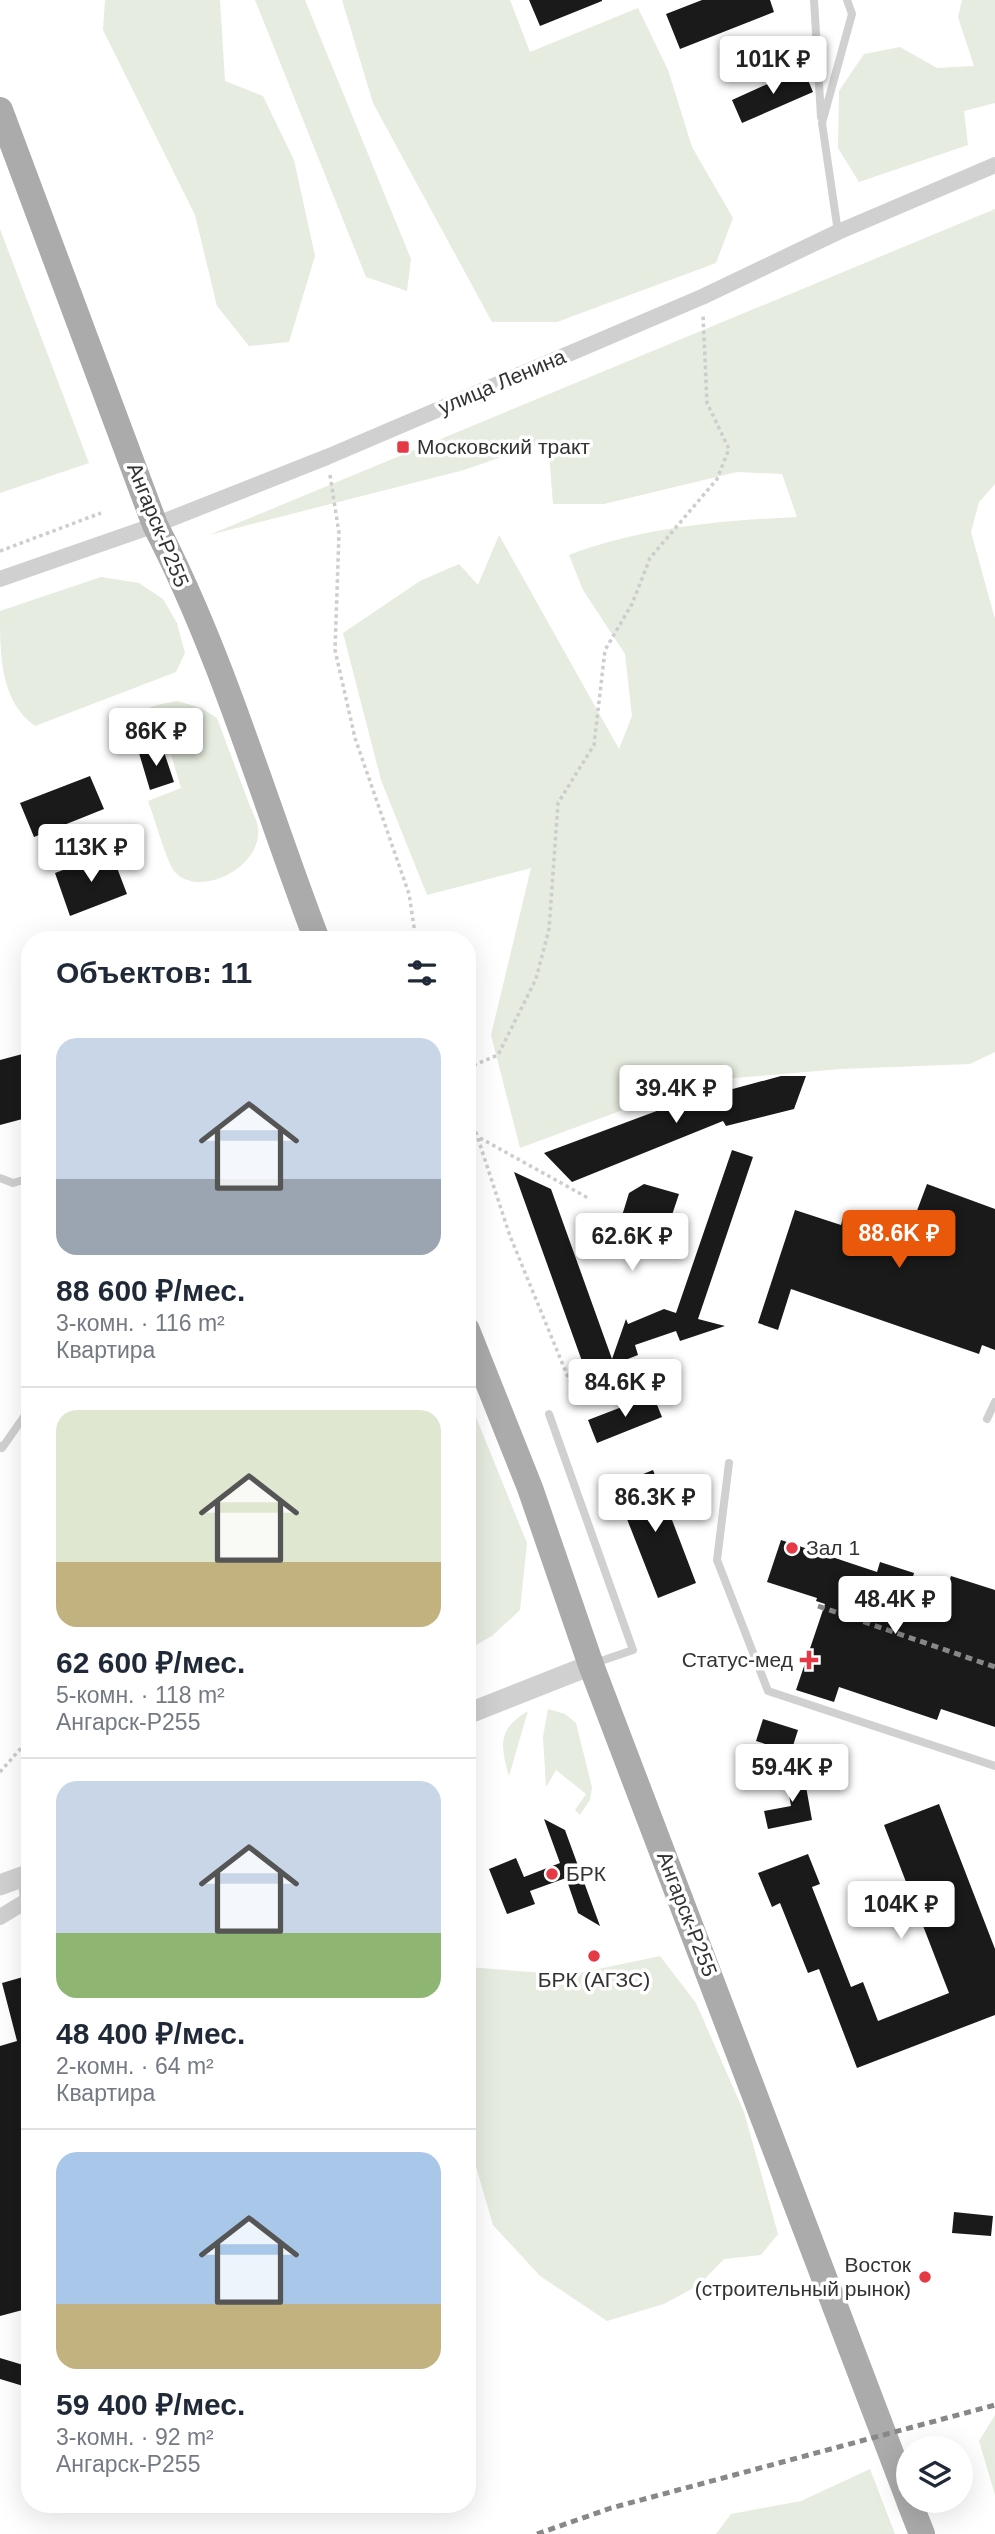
<!DOCTYPE html>
<html lang="ru">
<meta charset="utf-8">
<style>
:root{--surface:#fff;--page:#f6f6f7;--text:#1f2937;--muted:#747a83;--line:#e0e1e3;--accent:#ea580c}
body{margin:0;font-family:Arial,sans-serif;background:var(--page);color:var(--text);height:100vh;display:flex;flex-direction:column;font-size:26px;white-space:nowrap}
*{box-sizing:border-box;margin:0}
p{font-size:23px;color:var(--muted)}
.icon{flex:none;width:38px;height:38px;fill:none;stroke:currentColor;stroke-width:2;stroke-linecap:round;stroke-linejoin:round}
.map{position:relative;flex:1;overflow:hidden}
.side{position:absolute;left:21px;top:931px;width:455px;height:1582px;display:flex;flex-direction:column;background:var(--surface);border-radius:28px;box-shadow:0 7px 28px #0002}
.side>*{flex:none}
.tools{position:absolute;left:896px;top:2436px;display:grid;gap:14px}
.tools a{display:grid;place-items:center;width:77px;height:77px;border-radius:50%;background:var(--surface);box-shadow:0 7px 28px #0002;font-size:35px}
.price{position:absolute;translate:-50% -60px;padding:0 16px;border-radius:7px;background:#fff;color:#222;font-size:23px;line-height:46px;filter:drop-shadow(0 2px 4px #0008)}
.price::after{content:'';position:absolute;left:50%;top:42px;width:21px;height:16px;margin-left:-10px;background:inherit;clip-path:polygon(0 0,100% 0,50% 100%)}
.price.on{background:var(--accent);color:#fff}
ul{padding:0;list-style:none}
li{display:grid;align-content:center;gap:14px;height:371px;padding:0 35px}
li+li{border-top:2px solid var(--line)}
li span{display:grid;place-items:center;height:217px;border-radius:21px;color:#555}
li>.icon{margin-inline-start:auto}
span .icon{width:126px;height:126px;fill:#fffc;stroke-width:1}
li b{font-size:30px}
h2{display:flex;justify-content:space-between;align-items:center;height:84px;padding:0 35px;font-size:30px}
.map>svg:first-child{display:block}
.green{fill:#e6ecdf}
.building{fill:#1a1a1a}
.lines{fill:none;stroke-linecap:round;stroke-linejoin:round}
.path{stroke:#cdcdcd;stroke-width:3.5;stroke-dasharray:3.5 3.5;stroke-linecap:butt}
.service{stroke:#d0d0d0;stroke-width:8}
.minor{stroke:#d0d0d0;stroke-width:16}
.tertiary{stroke:#d0d0d0;stroke-width:21}
.primary{stroke:#ababab;stroke-width:26}
.rail{stroke:#888;stroke-width:5;stroke-dasharray:7 5;stroke-linecap:butt}
.poi-dot{fill:#e63946;stroke:#fff;stroke-width:2.5}
.labels{text-anchor:middle;stroke-width:7;stroke-linejoin:round;paint-order:stroke}
.street-label{font-size:21px;fill:#333;stroke:#fff}
.poi-label{font-size:21px;fill:#333;stroke:#fff;text-anchor:start}
</style>
<div class="map">
<svg width="995" height="2534" viewBox="0 0 995 2534">
<rect width="100%" height="100%" fill="#fff"/>
<path class="green" d="M105,0H220L225,81L263,96L294,160L315,256L289,342L249,346L217,306L195,215L103,30Z
M255,0H305L411,259L407,291L366,277Z
M342,0H510L530,52L638,8L668,70L692,147L733,218L716,263L557,322H492L373,103Z
M962,0H995V103L964,111L968,145L859,182L838,148L839,91L864,54L900,47L937,68L974,66L958,17Z
M995,209V484L979,502L971,532L995,619V1052L970,1064L841,1069L701,1081L520,1148L491,1035L531,868L427,895L381,780L343,633L420,581L459,564L478,585L499,535L619,749L632,716L625,654L583,590L569,555C644,527 718,521 797,517L782,474L737,472L604,504H553L548,441L464,470L209,535Z
M0,229L89,463L0,493Z
M101,577L139,583L163,599L177,623L185,653L176,672L35,726C0,701 0,655 0,611Z
M177,701L201,708L217,718C227,745 237,772 247,798C250,808 257,819 258,828C263,867 199,900 174,871C166,860 154,816 148,801L181,788L167,741L142,747L128,743L125,727C137,708 156,705 177,701Z
M467,1395L527,1543L520,1610L492,1636L467,1650Z
M548,1709L565,1714L576,1723L592,1787L590,1800L580,1815L575,1810L586,1794L556,1770L546,1787L543,1737Z
M528,1711L509,1776C500,1744 498,1729 528,1711Z
M660,1956L696,2003L744,2112L778,2234L761,2255L724,2259L699,2285L664,2304L607,2321L540,2276L493,2225L472,2153L467,2114V1967L570,1975Z
M995,2415V2495L979,2441Z
M870,2469L895,2534H716L731,2514L801,2501Z"/>
<path class="building" d="M529,0H602V1L540,26Z
M702,0H770L774,12L680,49L666,14Z
M803,68L813,92L742,123L732,100Z
M162,746L174,782L150,790L139,753Z
M90,776L104,809L34,837L20,803Z
M111,852L127,894L70,916L55,873Z
M30,1052V1117L0,1125V1060Z
M781,1076H806L794,1109L726,1126L723,1121L572,1182L544,1153L670,1106Z
M732,1150L753,1157L698,1319L725,1326L680,1341L676,1331L635,1345L638,1355L587,1375L514,1172L551,1189L612,1359L626,1319L628,1324L664,1309L676,1313Z
M644,1184L679,1194L662,1245L626,1235L621,1219L629,1193Z
M927,1184L995,1209V1350L982,1345L979,1354L791,1289L778,1330L758,1323L795,1210L841,1225L843,1217L906,1240Z
M653,1395L662,1417L597,1443L588,1420Z
M653,1470L696,1583L658,1598L614,1486Z
M781,1540L877,1572L880,1562L914,1573L911,1584L945,1595L951,1576L995,1590V1727L941,1709L937,1720L839,1687L834,1702L796,1690L825,1604L816,1601L817,1598L767,1582Z
M763,1719L798,1730L791,1752L756,1741Z
M803,1770L812,1820L768,1829L764,1811L791,1806L785,1773Z
M939,1804L995,1949V2015L857,2068L819,1969L808,1973L780,1903L772,1907L758,1873L808,1854L820,1884L812,1887L851,1987L863,1982L878,2021L949,1993L884,1825Z
M544,1819L565,1830L600,1926L578,1913L566,1878L530,1891L535,1904L507,1914L489,1869L516,1858L524,1877L560,1863Z
M30,1975V2308L0,2316V2046L17,2041L2,1983Z
M954,2212L993,2216L991,2236L952,2233Z
M0,2358L30,2367V2388L0,2379Z"/>
<g class="lines">
<path class="path" d="M330,475L339,533L335,650L355,738L409,894L416,940
M0,551L101,513
M467,1068L498,1055L536,979L549,929L558,803L594,745L605,650L632,604L650,558L717,479L729,449L707,403L703,315
M467,1105L510,1236L579,1404
M480,1138L590,1199
M0,1772L30,1738"/>
<path class="service" d="M814,0L821,117
M838,232L822,123L852,14L847,0
M0,1178L13,1183L30,1178
M549,1414L633,1650L595,1663
M987,1419L995,1402
M0,1446L2,1448L30,1408
M729,1463L717,1560L768,1691L995,1766"/>
<path class="minor" d="M0,579L155,525L327,457L702,297L838,232L995,165
M0,1917L28,1900L25,1876"/>
<path class="tertiary" d="M467,1714L591,1665
M0,1885L30,1874"/>
<path class="primary" d="M0,110L155,525C223,656 264,802 317,940
M467,1330L530,1488L591,1665L908,2498
M909,2501L922,2534"/>
<path class="rail" d="M818,1606L995,1667
M537,2534L611,2508L995,2405"/>
</g>
<g class="poi-dot">
<rect x="396" y="440" width="14" height="14" rx="3.5"/>
<circle cx="792" cy="1548" r="7"/>
<path d="M805.5 1649.5h7v7h7v7h-7v7h-7v-7h-7v-7h7z"/>
<circle cx="552" cy="1874" r="7"/>
<circle cx="594" cy="1956" r="7"/>
<circle cx="925" cy="2277" r="7"/>
</g>
<g class="labels">
<g class="street-label">
<text transform="translate(502 382) rotate(-23)" y="7">улица Ленина</text>
<text transform="translate(158 525) rotate(68)" y="7">Ангарск-Р255</text>
<text transform="translate(687 1914) rotate(69)" y="7">Ангарск-Р255</text>
</g>
<g class="poi-label">
<text x="417" y="454">Московский тракт</text>
<text x="806" y="1555">Зал 1</text>
<text x="793" y="1667" text-anchor="end">Статус-мед</text>
<text x="566" y="1881">БРК</text>
<text x="594" y="1987" text-anchor="middle">БРК (АГЗС)</text>
<text x="911" y="2272" text-anchor="end">Восток<tspan x="911" dy="24">(строительный рынок)</tspan></text>
</g>
</g>
</svg>
<div class="tools">
<a><svg class="icon" aria-label="layers" viewBox="0 0 24 24"><path d="M12 4l9 5-9 5-9-5zM3 14l9 5 9-5"/></svg></a>
</div>
<b class="price" style="left:773px;top:96px">101K ₽</b>
<b class="price" style="left:156px;top:768px">86K ₽</b>
<b class="price" style="left:91px;top:884px">113K ₽</b>
<b class="price" style="left:676px;top:1125px">39.4K ₽</b>
<b class="price on" style="left:899px;top:1270px">88.6K ₽</b>
<b class="price" style="left:632px;top:1273px">62.6K ₽</b>
<b class="price" style="left:625px;top:1419px">84.6K ₽</b>
<b class="price" style="left:655px;top:1534px">86.3K ₽</b>
<b class="price" style="left:895px;top:1636px">48.4K ₽</b>
<b class="price" style="left:792px;top:1804px">59.4K ₽</b>
<b class="price" style="left:901px;top:1941px">104K ₽</b>
<section class="side">
<h2>Объектов: 11<svg class="icon" aria-label="filters" viewBox="0 0 24 24"><path d="M4 7h16M4 17h16"/><circle cx="9" cy="7" r="2"/><circle cx="15" cy="17" r="2"/></svg></h2>
<ul>
<li><span style="background:linear-gradient(#c9d6e8 65%,#9aa5b1 0)"><svg class="icon" aria-label="home" viewBox="0 0 24 24"><path d="M3 11l9-7 9 7M6 9v11h12V9"/></svg></span><div><b>88 600 ₽/мес.</b><p>3-комн. · 116 m²</p><p>Квартира</p></div></li>
<li><span style="background:linear-gradient(#dfe7d0 70%,#c2b280 0)"><svg class="icon" aria-label="home" viewBox="0 0 24 24"><path d="M3 11l9-7 9 7M6 9v11h12V9"/></svg></span><div><b>62 600 ₽/мес.</b><p>5-комн. · 118 m²</p><p>Ангарск-Р255</p></div></li>
<li><span style="background:linear-gradient(#c9d6e8 70%,#8fb573 0)"><svg class="icon" aria-label="home" viewBox="0 0 24 24"><path d="M3 11l9-7 9 7M6 9v11h12V9"/></svg></span><div><b>48 400 ₽/мес.</b><p>2-комн. · 64 m²</p><p>Квартира</p></div></li>
<li><span style="background:linear-gradient(#a9c7e8 70%,#c2b280 0)"><svg class="icon" aria-label="home" viewBox="0 0 24 24"><path d="M3 11l9-7 9 7M6 9v11h12V9"/></svg></span><div><b>59 400 ₽/мес.</b><p>3-комн. · 92 m²</p><p>Ангарск-Р255</p></div></li>
</ul>
</section>
</div>
